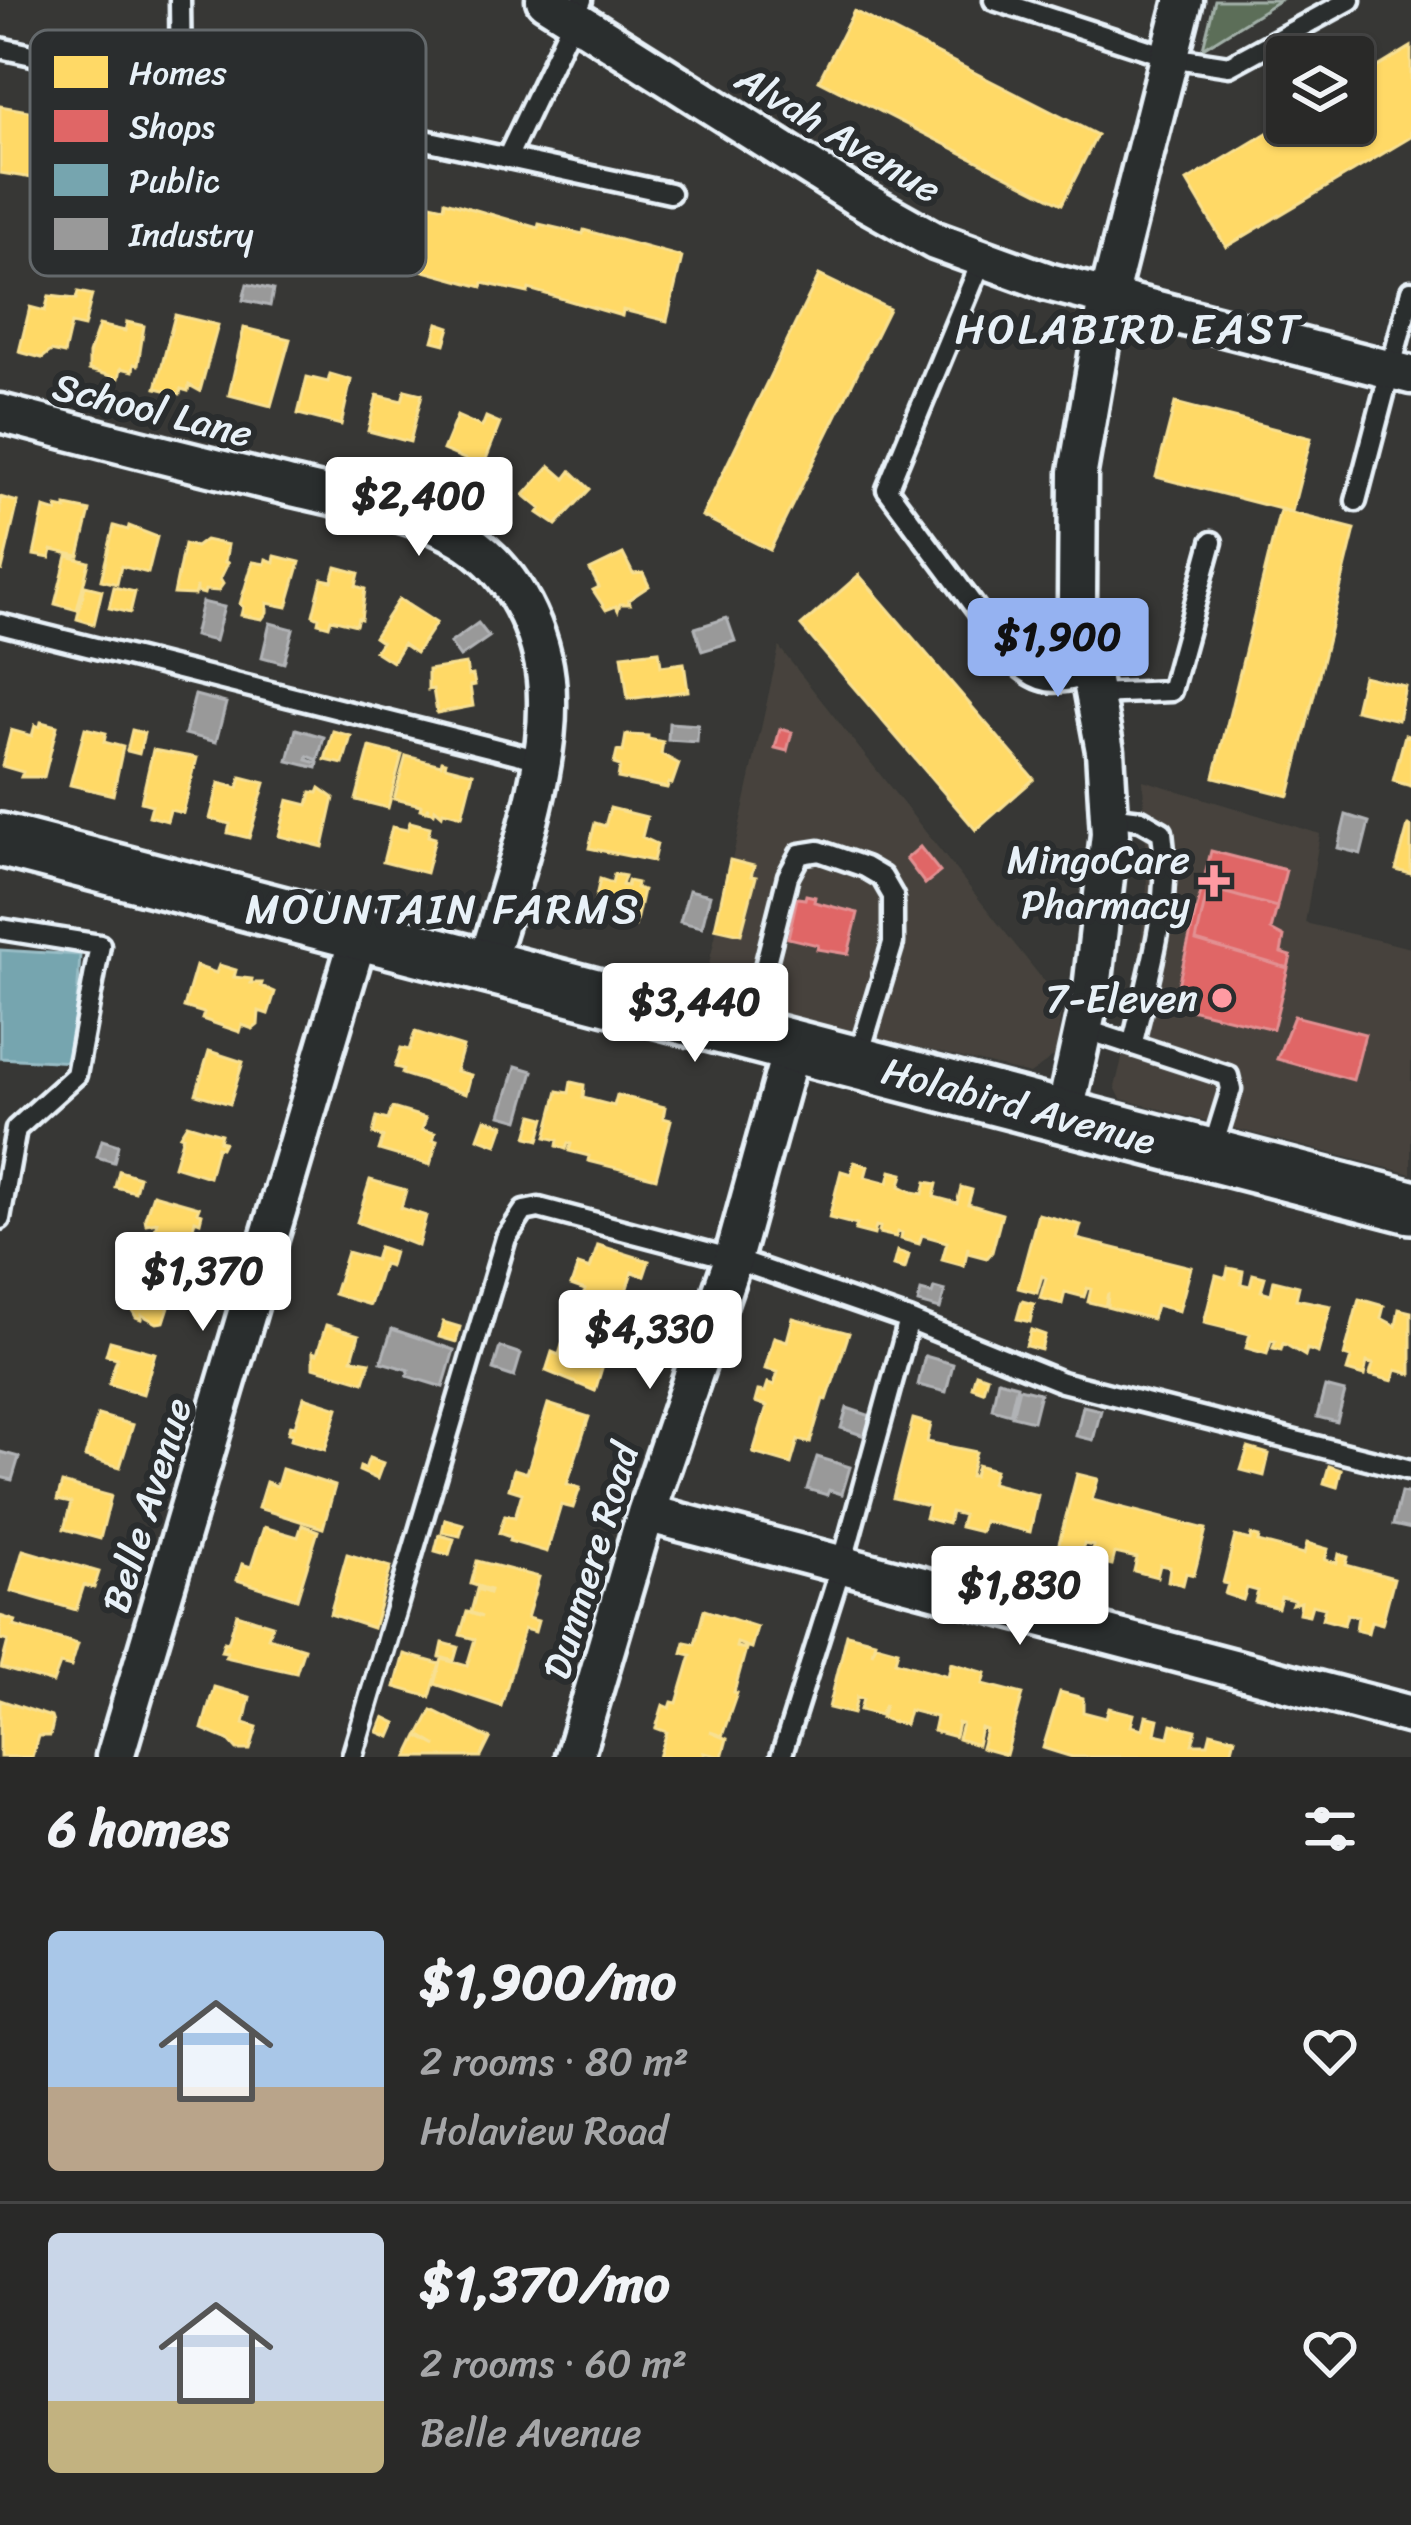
<!DOCTYPE html>
<meta charset="utf-8">
<style>
:root{--surface:#292928;--page:#313130;--text:#f1f3f6;--muted:#a5a6a8;--line:#454545;--accent:#95b2f1}
body{margin:0;font-family:Sriracha,sans-serif;background:var(--page);color:var(--text);height:100vh;display:flex;flex-direction:column;font-size:45px;white-space:nowrap}
*{box-sizing:border-box;margin:0}
p{font-size:39px;color:var(--muted)}
.icon{flex:none;width:66px;height:66px;fill:none;stroke:currentColor;stroke-width:2;stroke-linecap:round;stroke-linejoin:round}
.map{position:relative;height:1757px;overflow:hidden}
.details{display:flex;flex-direction:column;background:var(--surface);flex:1}
.details>*{flex:none}
.buttons{position:absolute;left:1266px;top:36px;display:grid;gap:24px}
.buttons a{display:grid;place-items:center;width:108px;height:108px;border-radius:12px;background:var(--surface);box-shadow:0 3px 9px #0004,0 0 0 3px var(--line);font-size:60px}
.price{position:absolute;translate:-50% -102px;padding:0 27px;border-radius:12px;background:#fff;color:#222;font-size:39px;line-height:78px;filter:drop-shadow(0 3px 6px #0008)}
.price::after{content:'';position:absolute;left:50%;top:72px;width:36px;height:27px;margin-left:-18px;background:inherit;clip-path:polygon(0 0,100% 0,50% 100%)}
.price.selected{background:var(--accent);color:#111}
ul{padding:0;list-style:none}
li{display:flex;align-items:center;gap:36px;height:300px;padding:0 48px}
li+li{border-top:3px solid var(--line)}
li span{display:grid;place-items:center;flex:none;width:336px;height:240px;border-radius:12px;color:#555}
li>.icon{margin-inline-start:auto}
span .icon{width:144px;height:144px;fill:#fffc;stroke-width:1}
li b{font-size:51px}
h2{display:flex;justify-content:space-between;align-items:center;height:144px;padding:0 48px;font-size:51px}
.map>svg:first-child{display:block}
.built{fill:#46433d}
.grass{fill:#5b6e59;stroke:#a2b0a8;stroke-width:3}
.homes{fill:#ffd966;stroke:#f8e092;stroke-width:3}
.shops{fill:#e06666;stroke:#e29092;stroke-width:3}
.public{fill:#76a5af;stroke:#98bcc5;stroke-width:3}
.industry{fill:#999;stroke:#b1b3b6;stroke-width:3}
.lines{fill:none;stroke-linecap:round;stroke-linejoin:round}
.lane-casing{stroke:#e8f1f8;stroke-width:27}
.street-casing{stroke:#e8f1f8;stroke-width:45}
.secondary-casing{stroke:#e8f1f8;stroke-width:60}
.lane{stroke:#2a2d2e;stroke-width:18}
.street{stroke:#2a2d2e;stroke-width:36}
.secondary{stroke:#2a2d2e;stroke-width:51}
.poi-dot{fill:#ff9aa2;stroke:#2a2d2e;stroke-width:4.5}
.labels{text-anchor:middle;stroke-width:12;stroke-linejoin:round;paint-order:stroke}
.street-label{font-size:39px;fill:#e8f1f8;stroke:#2a2d2e}
.poi-label{font-size:39px;fill:#e8f1f8;stroke:#2a2d2e;text-anchor:end}
.neighbourhood-label{font-size:42px;letter-spacing:3px;fill:#e8f1f8;stroke:#2a2d2e}
.key{fill:#2a2d2e;stroke:#63686b;stroke-width:3}
.key-label{font-size:33px;fill:#e8f1f8}
</style>
<div class="map">
<svg width="1411" height="1757" viewBox="0 0 1411 1757">
<rect width="100%" height="100%" fill="#373735"/>
<filter id="ink" filterUnits="userSpaceOnUse"><feTurbulence type="fractalNoise" baseFrequency=".00833" numOctaves="2"/><feDisplacementMap in="SourceGraphic" scale="24" xChannelSelector="R" yChannelSelector="G"/><feConvolveMatrix kernelMatrix="1 2 1 2 8 2 1 2 1" color-interpolation-filters="sRGB"/></filter>
<g filter="url(#ink)">
<path class="built" d="M779,647L1062,1004L1056,1055L1030,1074L702,996Z
M1143,780L1320,834L1305,923L1411,948V1174L1121,1099L1115,1087L1132,1018L1147,887Z"/>
<path class="grass" d="M1215,0H1280L1203,48Z"/>
<path class="homes" d="M854,11L1097,135L1062,204L819,80Z
M1411,47V137L1226,247L1187,181L1287,121L1353,123V82Z
M0,106L73,119L74,113L127,126L126,131L171,141L170,145L211,154L213,149L309,176L294,240L250,230L249,235L196,222L197,218L153,208L154,204L111,194L110,199L57,187L58,182L0,173Z
M399,197L444,207L445,201L538,228L539,224L583,234L584,230L682,257L667,321L623,310L622,316L529,289L528,293L483,283L482,287L384,260Z
M819,275L889,309L770,550L702,516Z
M78,292L92,295L84,327L71,324L64,354L51,351L42,358L19,352L30,307L45,311L49,296L76,299Z
M175,315L218,325L200,391L189,385L188,391L181,389L180,394L156,388Z
M127,322L144,326L138,365L134,364L133,371L121,368L119,378L89,370V354L99,325L125,331Z
M438,323L450,327L445,344L433,341Z
M244,328L290,339L271,406L229,395Z
M330,374L351,380L341,425L298,414L307,377L328,382Z
M405,390L422,394L410,442L368,431L377,395L402,401Z
M1175,403L1311,438L1292,512L1156,477Z
M457,416L482,427L486,417L500,423L483,467L443,450Z
M550,466L565,479L571,471L590,489L556,525L538,513L541,509L524,495Z
M0,497L18,502L2,570L0,569Z
M66,506L90,511L79,556L52,550L50,558L34,555L44,508L57,512V507L66,509Z
M1280,510L1355,529L1289,796L1214,777Z
M114,526L128,530L129,526L157,537L148,573L121,566L117,584L101,580Z
M205,540L228,545L225,562L228,563L220,579L223,584L218,591L205,590L204,594L197,592V586L194,595L174,594L184,544L196,547Z
M623,554L633,574L643,573L649,586L628,600L630,604H620L618,610L616,606L606,610L593,590L599,587L590,570Z
M67,556L89,562L77,610L55,604Z
M275,556L300,562L287,607L267,603V612L262,619L241,615L243,607L240,604L253,562L265,564L266,559L274,562Z
M336,567L359,573L356,586L365,589L361,619L358,618L356,625L331,619L329,626L318,623L319,618L313,615L322,579L332,581Z
M859,575L1034,779L976,830L801,626Z
M85,586L102,590L94,624L77,619Z
M114,587L135,592L130,613L109,608Z
M399,599L436,623L416,653L403,644L392,662L375,651L381,642L374,637Z
M659,651L661,666L684,663L688,691L628,699L622,655Z
M466,664L468,676L473,675L475,685L470,686L473,706L437,713L433,689L428,690V670Z
M1363,676L1405,686L1398,720L1355,710Z
M41,722L57,726L44,777H21L23,772L2,766L11,730L32,736L35,725L40,727Z
M85,728L106,733L104,742L123,747L113,795L70,785Z
M132,730L144,733L139,754L127,751Z
M333,731L351,736L343,764L325,760Z
M626,735L648,736V739L663,742L661,754L679,764L672,784L669,783L667,788L618,778L620,766L614,764L617,751L623,752Z
M1405,735L1411,737V786L1393,781Z
M370,747L402,755L388,808L356,800Z
M153,750L197,758L183,813L170,810L167,821L149,816L152,805L141,802Z
M406,756L441,765L442,761L446,762L445,766L473,773L462,816L443,811L442,815L435,809L434,813L428,811L429,807L426,811L420,809L421,805L394,799Z
M241,777L265,783L249,838L228,833L230,824L210,819L219,783L238,788Z
M320,788L334,798L323,847L279,836L288,800L308,805L311,792L318,793Z
M610,808L647,817L642,837L657,844L653,861L589,848L595,823L605,826Z
M410,822L430,827L428,836L435,838L426,873L383,862L392,827L407,830Z
M1408,826L1411,827V874L1396,870Z
M730,860L754,866L751,876L756,877L741,934L715,928Z
M614,874L625,876L622,885L627,886L628,881L637,883L636,888L643,890L635,926L612,925L613,920L592,915L600,879L612,883Z
M219,965L236,970L234,977L252,979L251,983H262L261,986L275,992L268,1014L259,1011L258,1025L253,1029L242,1025L240,1032L202,1019L204,1013L184,1007L196,966L216,973Z
M415,1032L463,1047L456,1071L471,1075L466,1094L402,1074L403,1069L395,1067L401,1048L409,1050Z
M209,1051L243,1062L230,1104L196,1094Z
M571,1082L584,1085L583,1098L614,1106L617,1095L665,1107L663,1118L671,1120L656,1178L588,1161L589,1156L569,1151L571,1144L568,1143L566,1149L557,1146L558,1140L546,1137L558,1091L569,1093Z
M392,1108L426,1118L422,1130L435,1133L433,1140L437,1141L430,1165L379,1150L383,1137L373,1134L377,1117L388,1120Z
M533,1115L545,1118L539,1140L527,1137Z
M485,1119L504,1125L497,1145L478,1138Z
M187,1124L221,1134L219,1141L224,1142L221,1148L217,1147L209,1177L174,1166L183,1136L180,1135Z
M854,1162L868,1166L865,1177L888,1183L891,1171L903,1174L900,1186L912,1192L923,1194L926,1182L937,1184L934,1197L957,1203L961,1187L972,1190L968,1204L1002,1214L992,1252L987,1258L968,1253V1247L964,1266L942,1260L947,1242L922,1235L919,1244L901,1239L902,1233L898,1232L896,1237L879,1233L880,1227L876,1226L874,1235L855,1230L857,1225L829,1218L841,1171L851,1174Z
M119,1171L139,1177L135,1192L115,1187Z
M370,1180L406,1190L401,1208L426,1216L418,1246L357,1222Z
M153,1194L199,1207L197,1212L202,1214L200,1222L195,1220L187,1250L152,1240L157,1222L146,1224L145,1218Z
M1038,1214L1081,1225L1077,1239L1191,1267L1179,1311L1156,1305L1152,1319L1107,1307L1108,1293L1105,1306L1088,1302L1091,1289L1087,1288L1084,1297L1065,1292L1062,1304L1040,1298L1046,1278L1042,1276L1037,1293L1018,1288Z
M598,1245L649,1261L644,1276L632,1272L615,1326L620,1328L618,1336L626,1339L619,1362L605,1358L595,1391L546,1371L552,1352L559,1355L562,1345L567,1347L570,1325L574,1323L565,1320L568,1312L577,1315L585,1290L571,1285L578,1265L590,1269Z
M379,1247L394,1252L390,1266L383,1264L370,1305L334,1294L347,1252L375,1260Z
M897,1251L909,1255L905,1269L893,1266Z
M130,1266L177,1280V1283L183,1285L181,1296L173,1294L164,1322L157,1323L142,1315L141,1319L136,1317L131,1308L134,1296L122,1292Z
M1228,1268L1243,1271L1241,1284L1250,1286L1253,1274L1265,1277L1261,1291L1271,1294L1274,1280L1299,1286L1296,1299L1331,1306L1318,1353L1307,1349L1305,1356L1283,1343L1281,1350L1273,1348L1275,1341L1271,1340L1267,1354L1246,1348L1250,1334L1204,1323L1216,1275L1226,1278Z
M1359,1299L1384,1306L1381,1318L1396,1326L1399,1309L1411,1312V1374L1396,1370L1393,1381L1370,1375L1373,1364L1367,1362L1364,1376L1347,1371L1351,1358L1344,1356Z
M1022,1301L1034,1304L1030,1322L1017,1319Z
M793,1318L849,1333L827,1400L823,1399L810,1443L798,1440L791,1464L753,1453L767,1406L755,1402L758,1391L765,1392L768,1383L774,1385L778,1372L765,1369L774,1337L787,1341Z
M443,1322L460,1327L456,1342L439,1337Z
M326,1325L359,1335L352,1359L370,1362L364,1382L313,1367V1352L317,1354Z
M1031,1330L1045,1335L1041,1350L1026,1346Z
M110,1341L155,1353L143,1394L109,1384L117,1358L106,1355Z
M976,1373L987,1377L983,1391L972,1387Z
M304,1397L338,1408L325,1450L291,1440L292,1434L288,1433L290,1425L295,1426Z
M548,1404L589,1417L567,1484L580,1488L573,1508L561,1505L547,1552L509,1541L510,1537L499,1533L505,1515L515,1517L522,1493L509,1489L514,1469L527,1473Z
M98,1415L133,1425L120,1467L85,1457Z
M913,1419L931,1424L927,1442L976,1452L970,1476H974L977,1465L995,1470L991,1483L1038,1495L1030,1532L984,1521L981,1532L960,1527L963,1515L951,1512L948,1524L925,1518L928,1506L893,1498Z
M1248,1448L1269,1454L1264,1476L1241,1470Z
M369,1458L383,1463L377,1479L359,1471L360,1467L365,1469Z
M1329,1466L1341,1470L1337,1487L1324,1483Z
M282,1469L335,1486L323,1528L258,1508L266,1482L277,1486Z
M1077,1474L1098,1479L1092,1500L1206,1529L1194,1575L1186,1573L1183,1585L1168,1581L1170,1567L1160,1565L1157,1577L1134,1571L1137,1558L1115,1553L1112,1565L1090,1560L1093,1546L1084,1544L1079,1557L1057,1551Z
M62,1483L111,1496L100,1539L64,1529L71,1503L57,1500Z
M445,1519L463,1524L460,1536L442,1532Z
M302,1525L318,1531L297,1599L237,1580L242,1564L251,1567L264,1527L298,1537Z
M439,1535L454,1539L449,1555L435,1551Z
M1251,1535L1259,1537L1258,1542L1304,1554L1307,1543L1328,1549L1325,1560L1337,1563L1339,1554L1348,1557L1346,1565L1394,1578L1382,1624L1371,1621L1368,1633L1356,1630L1358,1616L1347,1614L1344,1625L1322,1619L1325,1608L1312,1605L1309,1615L1299,1613L1301,1602L1292,1604L1294,1600L1281,1597L1278,1608L1255,1602L1258,1591L1247,1588L1243,1600L1225,1594L1228,1584L1223,1583L1235,1536L1250,1540Z
M23,1550L99,1572L94,1588L84,1585L76,1610L11,1591Z
M347,1554L391,1567L373,1628L330,1614Z
M477,1561L539,1577L527,1618L538,1621L535,1632L524,1629L501,1706L435,1684L442,1659L467,1666L475,1639L460,1635L467,1612L482,1617L471,1612L477,1589L489,1593L490,1590L471,1584Z
M704,1610L757,1627L751,1648L737,1643L736,1647L746,1649L734,1692L737,1693L722,1736L710,1732L727,1739L722,1757L704,1753L705,1757H659L667,1732L656,1728L663,1705L670,1708L672,1702L677,1703L691,1655L682,1653L685,1642L695,1644Z
M237,1614L272,1625L268,1637L304,1648L296,1673L225,1657L227,1652L221,1651L224,1642L228,1643Z
M0,1616L16,1621L14,1626L78,1644L71,1667L60,1664L53,1683L1,1668L8,1641L0,1639Z
M847,1634L875,1641L872,1653L876,1644L898,1650L895,1661L948,1676L951,1663L986,1673L983,1684L1023,1694L1006,1755L981,1748L986,1730L981,1728L977,1745L958,1739L962,1724L958,1723L955,1737L933,1731L936,1717L909,1710L905,1725L881,1718L885,1704L880,1715L860,1710L863,1699L857,1697L853,1714L829,1708Z
M443,1643L458,1647L454,1661L440,1657Z
M404,1654L440,1664L430,1697L395,1687Z
M214,1687L250,1697L244,1723L257,1727L250,1750H237L228,1740L202,1729Z
M1060,1692L1083,1698V1712L1106,1718L1109,1708L1134,1714L1131,1726L1143,1729L1146,1716L1158,1719L1155,1734L1169,1737L1172,1724L1196,1730L1192,1744H1208L1211,1732L1235,1738L1230,1757H1072L1043,1748Z
M0,1700L51,1717L53,1723L50,1736H38L32,1757H0Z
M432,1710L490,1739L481,1757H408L418,1736L437,1746L419,1735Z
M384,1717L396,1723L390,1737L378,1732Z"/>
<path class="shops" d="M780,729L792,732L787,751L775,748Z
M920,847L940,872L925,884L906,859Z
M1211,851L1286,870L1271,930L1284,937L1281,953L1291,956L1273,1029L1173,1005Z
M1208,888L1277,907L1271,930L1284,937L1281,953L1291,956L1288,968L1196,941Z
M806,895L815,897L814,902L858,913L848,954L817,949L818,945L788,938L797,898L805,899Z
M1294,1016L1365,1034L1353,1080L1277,1059Z"/>
<path class="public" d="M0,950L80,955L73,1062L0,1058Z"/>
<path class="industry" d="M247,284L273,290L270,306L243,300Z
M202,602L224,607L215,641L194,636Z
M727,618L735,641L702,651L695,628Z
M270,623L293,629L284,663L262,657Z
M478,623L489,637L460,657L450,643Z
M195,695L226,703L216,742L185,734Z
M669,723L698,725L697,742L668,740Z
M296,729L324,737L318,760L308,756L307,760L318,763L317,768L288,761Z
M1346,815L1369,822L1361,854L1338,848Z
M689,890L710,895L702,927L680,922Z
M516,1066L533,1071L519,1120L501,1115Z
M102,1140L118,1145L114,1162L97,1157Z
M934,1288L945,1291L940,1309L918,1303L921,1291L932,1294Z
M392,1329L454,1350L443,1387L407,1376L409,1370L381,1362Z
M500,1347L521,1354L514,1377L493,1370Z
M925,1356L953,1364L946,1392L918,1385Z
M998,1380L1017,1385L1010,1414L992,1409Z
M1325,1387L1345,1392L1337,1422L1317,1417Z
M1019,1388L1040,1393L1033,1421L1012,1416Z
M1083,1406L1101,1410L1093,1440L1076,1436Z
M847,1408L874,1417L868,1437L841,1428Z
M0,1452L19,1457L12,1480L0,1477Z
M817,1457L850,1467L842,1494L829,1490L827,1495L807,1489Z
M1401,1492L1411,1494V1529L1393,1525Z"/>
<g class="lines">
<g class="lane-casing">
<path id="lane" d="M180,0L181,87
M994,0L1170,57L1229,66L1350,0
M0,48L670,193
M507,158L582,0
M982,260L887,489L1017,664C1043,688 1056,683 1090,676
M1356,501L1411,291
M0,624L541,760
M1094,694L1171,691L1212,542
M1109,816L1141,820L1162,832C1172,901 1149,975 1133,1042
M0,929L100,945L76,1075L16,1129L0,1219
M1084,1029L1228,1076L1231,1089L1212,1150
M749,1030L788,876L800,854L819,851L865,867L882,877L893,896V943L857,1062
M352,1757L506,1238L524,1211L539,1208L733,1259L909,1320L1062,1382L1411,1470
M781,1757L842,1564L909,1320"/>
</g>
<g class="street-casing">
<path id="street" d="M545,0L855,196L935,241L1048,282L1411,375
M0,413C95,438 189,462 284,485C342,500 427,511 475,547C520,581 547,643 547,699C549,782 509,886 486,966
M1064,1117L1092,989L1110,834L1105,751L1077,601L1078,472L1108,298L1184,0
M646,1513L1411,1715
M115,1757L360,932
M574,1757L646,1513L733,1259L792,1046"/>
</g>
<g class="secondary-casing">
<path id="secondary" d="M0,840L1411,1207"/>
</g>
<use href="#lane" class="lane"/>
<use href="#street" class="street"/>
<use href="#secondary" class="secondary"/>
</g>
</g>
<g class="poi-dot">
<path d="M1208 863h12v12h12v12h-12v12h-12v-12h-12v-12h12z"/>
<circle cx="1222" cy="998" r="12"/>
</g>
<g class="labels">
<g class="street-label">
<text transform="translate(839 133) rotate(31)" y="14">Alvah Avenue</text>
<text transform="translate(153 409) rotate(14)" y="14">School Lane</text>
<text transform="translate(1019 1105) rotate(15)" y="14">Holabird Avenue</text>
<text transform="translate(146 1505) rotate(-73)" y="14">Belle Avenue</text>
<text transform="translate(590 1561) rotate(-73)" y="14">Dunmere Road</text>
</g>
<g class="poi-label">
<text x="1190" y="873">MingoCare<tspan x="1190" dy="45">Pharmacy</tspan></text>
<text x="1198" y="1012">7-Eleven</text>
</g>
<g class="neighbourhood-label">
<text x="1129" y="343">HOLABIRD EAST</text>
<text x="443" y="923">MOUNTAIN FARMS</text>
</g>
</g>
<rect x="30" y="30" width="396" height="246" rx="18" class="key"/>
<rect x="54" y="56" width="54" height="32" fill="#ffd966"/>
<rect x="54" y="110" width="54" height="32" fill="#e06666"/>
<rect x="54" y="164" width="54" height="32" fill="#76a5af"/>
<rect x="54" y="218" width="54" height="32" fill="#999"/>
<g class="key-label">
<text x="129" y="84">Homes</text>
<text x="129" y="138">Shops</text>
<text x="129" y="192">Public</text>
<text x="129" y="246">Industry</text>
</g>
</svg>
<div class="buttons">
<a><svg class="icon" aria-label="layers" viewBox="0 0 24 24"><path d="M12 4l9 5-9 5-9-5zM3 14l9 5 9-5"/></svg></a>
</div>
<b class="price" style="left:419px;top:559px">$2,400</b>
<b class="price selected" style="left:1058px;top:700px">$1,900</b>
<b class="price" style="left:695px;top:1065px">$3,440</b>
<b class="price" style="left:203px;top:1334px">$1,370</b>
<b class="price" style="left:650px;top:1392px">$4,330</b>
<b class="price" style="left:1020px;top:1648px">$1,830</b>
</div>
<section class="details">
<h2>6 homes<svg class="icon" aria-label="filters" viewBox="0 0 24 24"><path d="M4 7h16M4 17h16"/><circle cx="9" cy="7" r="2"/><circle cx="15" cy="17" r="2"/></svg></h2>
<ul>
<li><span style="background:linear-gradient(#a9c7e8 65%,#b9a48a 0)"><svg class="icon" aria-label="home" viewBox="0 0 24 24"><path d="M3 11l9-7 9 7M6 9v11h12V9"/></svg></span><div><b>$1,900/mo</b><p>2 rooms · 80 m²</p><p>Holaview Road</p></div><svg class="icon" aria-label="heart" viewBox="0 0 24 24"><path d="M12 20l-8-8c-3-5 5-10 8-4 3-6 11-1 8 4z"/></svg></li>
<li><span style="background:linear-gradient(#c9d6e8 70%,#c2b280 0)"><svg class="icon" aria-label="home" viewBox="0 0 24 24"><path d="M3 11l9-7 9 7M6 9v11h12V9"/></svg></span><div><b>$1,370/mo</b><p>2 rooms · 60 m²</p><p>Belle Avenue</p></div><svg class="icon" aria-label="heart" viewBox="0 0 24 24"><path d="M12 20l-8-8c-3-5 5-10 8-4 3-6 11-1 8 4z"/></svg></li>
</ul>
</section>
